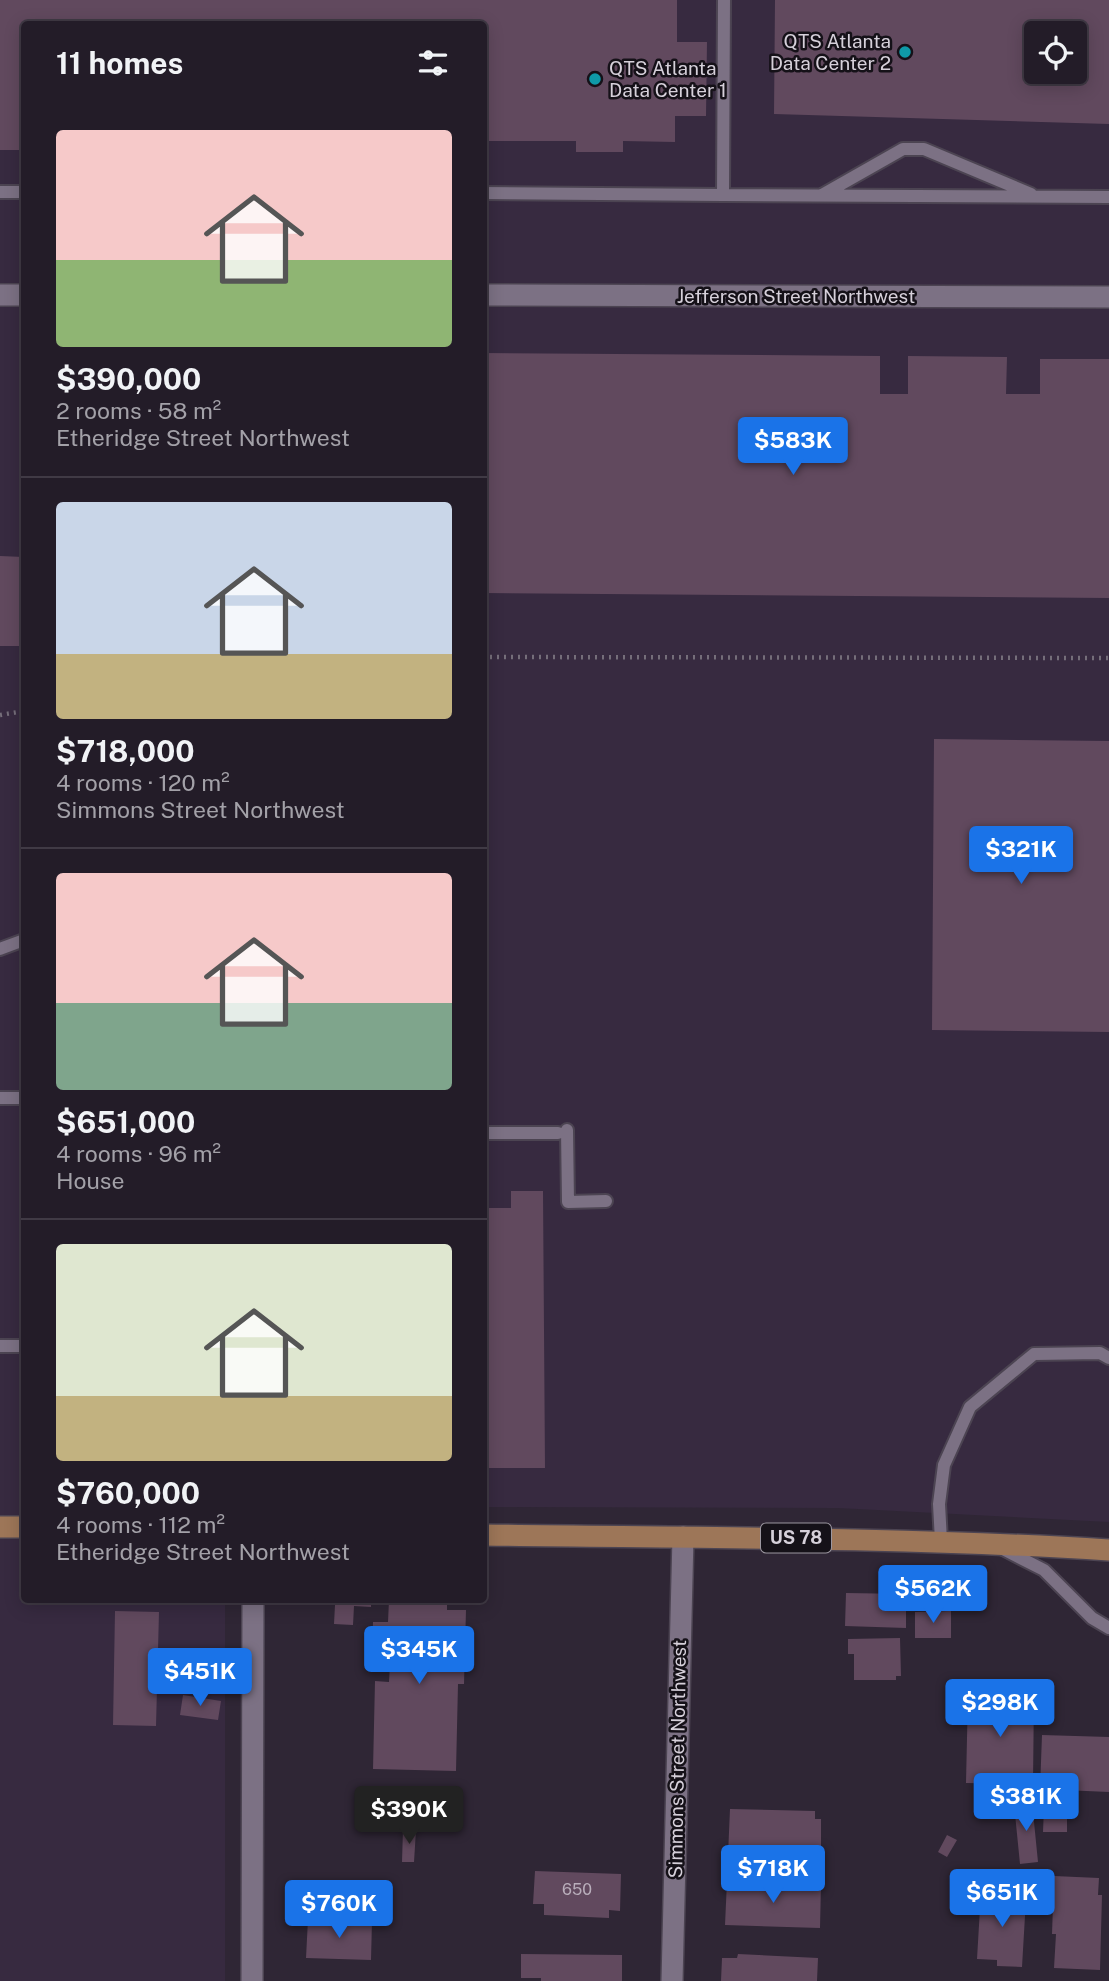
<!DOCTYPE html>
<meta charset="utf-8">
<style>
:root{--surface:#231c28;--page:#2f2934;--text:#f1f3f6;--muted:#a3a1a8;--line:#403a45;--accent:#1a73e8}
body{margin:0;font-family:"Public Sans",sans-serif;background:var(--page);color:var(--text);height:100vh;display:flex;flex-direction:column;font-size:26px;white-space:nowrap}
*{box-sizing:border-box;margin:0}
p{font-size:23px;color:var(--muted)}
.icon{flex:none;width:38px;height:38px;fill:none;stroke:currentColor;stroke-width:2;stroke-linecap:round;stroke-linejoin:round}
.map{position:relative;flex:1;overflow:hidden}
.drawer{position:absolute;left:21px;top:21px;width:466px;height:1582px;display:flex;flex-direction:column;background:var(--surface);border-radius:7px;box-shadow:0 4px 18px #0003,0 0 0 2px var(--line)}
.drawer>*{flex:none}
.tools{position:absolute;left:1024px;top:21px;display:grid;gap:14px}
.tools a{display:grid;place-items:center;width:63px;height:63px;border-radius:7px;background:var(--surface);box-shadow:0 4px 18px #0003,0 0 0 2px var(--line);font-size:35px}
.price{position:absolute;translate:-50% -60px;padding:0 16px;border-radius:7px;background:var(--accent);color:#fff;font-size:23px;line-height:46px;filter:drop-shadow(0 2px 4px #0008)}
.price::after{content:'';position:absolute;left:50%;top:42px;width:21px;height:16px;margin-left:-10px;background:inherit;clip-path:polygon(0 0,100% 0,50% 100%)}
.price.selected{background:#222;color:#fff}
ul{padding:0;list-style:none}
li{display:grid;align-content:center;gap:14px;height:371px;padding:0 35px}
li+li{border-top:2px solid var(--line)}
li span{display:grid;place-items:center;height:217px;border-radius:7px;color:#555}
li>.icon{margin-inline-start:auto}
span .icon{width:126px;height:126px;fill:#fffc;stroke-width:1}
li b{font-size:30px}
h2{display:flex;justify-content:space-between;align-items:center;height:84px;padding:0 35px;font-size:30px}
.map>svg:first-child{display:block}
.built{fill:#372a40;fill-rule:evenodd}
.building{fill:#61495e;fill-rule:evenodd}
.lines{fill:none;stroke-linecap:round;stroke-linejoin:round}
.service-casing{stroke:#4c4452;stroke-width:16}
.minor-casing{stroke:#4c4452;stroke-width:24}
.primary-casing{stroke:#4c4452;stroke-width:24}
.path{stroke:#756e7a;stroke-width:4.5;stroke-dasharray:2 5;stroke-linecap:butt}
.service{stroke:#7c7184;stroke-width:12}
.minor{stroke:#7c7184;stroke-width:21}
.primary{stroke:#9d7658;stroke-width:21}
.culture-dot{fill:#0f9aa8;stroke:#151118;stroke-width:2.5}
.labels{text-anchor:middle;stroke-width:5;stroke-linejoin:round;paint-order:stroke}
.number-label{font-size:16px;fill:#b9aebb}
.shield{fill:#151118;stroke:#9c97a0;stroke-width:2}
.shield-label{font-size:18px;font-weight:bold;fill:#d6d0da}
.poi-label{font-size:19px;fill:#d6d0da;stroke:#151118;text-anchor:end}
.street-label{font-size:19px;fill:#d6d0da;stroke:#151118}
</style>
<div class="map">
<svg width="1109" height="1981" viewBox="0 0 1109 1981">
<rect width="100%" height="100%" fill="#2f2635"/>
<path class="built" d="M0,0H1109V1522L838,1508L483,1507V24H24V1600H225V1981H0ZM1036,33H1074V72H1036Z"/>
<path class="building" d="M0,0H677V42H707L706,116H675V142L623,141V152H576V141H483V24H24V150H0Z
M775,0H1109V124L774,114ZM1036,33H1074V72H1036Z
M483,353L880,356V394H908V356L1007,357L1006,394H1040V359H1109V598L483,593Z
M0,556L24,557V646H0Z
M934,739L1109,741V1032L932,1030Z
M511,1191H543L545,1468H483V1208H511Z
M846,1593L906,1594V1628L845,1626Z
M279,1600H371V1607L354,1606L353,1625L334,1624L335,1605L278,1602Z
M389,1600H447V1610H466L464,1684H458L456,1771L373,1769L375,1681L389,1682L390,1663H375V1649H372L373,1622H388Z
M115,1611L159,1612L156,1726L113,1725Z
M951,1611V1638H915V1612Z
M900,1638L901,1676H896V1680H854V1654H848V1639Z
M968,1693L1034,1694L1033,1784L966,1783Z
M183,1695L221,1701L218,1720L180,1715Z
M1042,1735L1109,1737V1792L1040,1789Z
M1032,1802L1038,1862L1020,1864L1014,1804Z
M1044,1806L1067,1807V1832H1043Z
M730,1809L815,1811V1819H821V1849H812V1857L728,1855Z
M403,1829L416,1830L414,1862H402Z
M947,1835L957,1840L947,1857L938,1852Z
M535,1871L621,1874L620,1911L609,1910V1918L544,1915V1904H533Z
M1054,1876L1099,1878L1098,1895H1102L1100,1970L1054,1968L1056,1934H1052Z
M727,1881L821,1884L820,1928L725,1925Z
M981,1891L1005,1893V1897L1026,1899L1022,1967L997,1966V1960L977,1959Z
M308,1919L372,1921L371,1960L306,1958Z
M521,1954L622,1955V1981H541V1978H521Z
M738,1954L818,1958L817,1981H721L722,1958H737Z"/>
<g class="lines">
<g class="service-casing">
<path id="service" d="M724,0L723,195L1109,197
M0,192H24
M483,193L723,195
M822,195L903,149H924L1031,194
M0,949L24,940
M0,1098H24
M567,1130L568,1202L606,1201
M483,1133H558
M0,1346H24
M941,1541L939,1504L944,1465L970,1407L1034,1354L1100,1353L1109,1358
M1001,1548L1044,1570L1092,1618L1109,1628"/>
</g>
<g class="minor-casing">
<path id="minor" d="M0,295H24
M483,295L1109,297
M252,1981L253,1600
M672,1981L683,1537"/>
</g>
<g class="primary-casing">
<path id="primary" d="M0,1527H24
M483,1535C692,1538 900,1537 1109,1550"/>
</g>
<path class="path" d="M483,657L1109,658
M0,715L24,711"/>
<use href="#service" class="service"/>
<use href="#minor" class="minor"/>
<use href="#primary" class="primary"/>
</g>
<g class="culture-dot">
<circle cx="905" cy="52" r="7"/>
<circle cx="595" cy="79" r="7"/>
</g>
<g class="labels">
<g class="number-label">
<text x="577" y="1895">650</text>
</g>
<rect class="shield" x="761" y="1523.5" width="70" height="29" rx="5"/>
<g class="shield-label">
<text x="796" y="1544">US 78</text>
</g>
<g class="poi-label">
<text x="891" y="48">QTS Atlanta<tspan x="891" dy="22">Data Center 2</tspan></text>
<text x="609" y="75" text-anchor="start">QTS Atlanta<tspan x="609" dy="22">Data Center 1</tspan></text>
</g>
<g class="street-label">
<text x="796" y="303">Jefferson Street Northwest</text>
<text transform="translate(677 1759) rotate(-89)" y="7">Simmons Street Northwest</text>
</g>
</g>
</svg>
<div class="tools">
<a><svg class="icon" aria-label="locate" viewBox="0 0 24 24"><circle cx="12" cy="12" r="6"/><path d="M12 2v4M12 18v4M2 12h4M18 12h4"/></svg></a>
</div>
<b class="price" style="left:793px;top:477px">$583K</b>
<b class="price" style="left:1021px;top:886px">$321K</b>
<b class="price" style="left:933px;top:1625px">$562K</b>
<b class="price" style="left:419px;top:1686px">$345K</b>
<b class="price" style="left:200px;top:1708px">$451K</b>
<b class="price" style="left:1000px;top:1739px">$298K</b>
<b class="price" style="left:1026px;top:1833px">$381K</b>
<b class="price selected" style="left:409px;top:1846px">$390K</b>
<b class="price" style="left:773px;top:1905px">$718K</b>
<b class="price" style="left:1002px;top:1929px">$651K</b>
<b class="price" style="left:339px;top:1940px">$760K</b>
<section class="drawer">
<h2>11 homes<svg class="icon" aria-label="filters" viewBox="0 0 24 24"><path d="M4 7h16M4 17h16"/><circle cx="9" cy="7" r="2"/><circle cx="15" cy="17" r="2"/></svg></h2>
<ul>
<li><span style="background:linear-gradient(#f6c9c9 60%,#8fb573 0)"><svg class="icon" aria-label="home" viewBox="0 0 24 24"><path d="M3 11l9-7 9 7M6 9v11h12V9"/></svg></span><div><b>$390,000</b><p>2 rooms · 58 m²</p><p>Etheridge Street Northwest</p></div></li>
<li><span style="background:linear-gradient(#c9d6e8 70%,#c2b280 0)"><svg class="icon" aria-label="home" viewBox="0 0 24 24"><path d="M3 11l9-7 9 7M6 9v11h12V9"/></svg></span><div><b>$718,000</b><p>4 rooms · 120 m²</p><p>Simmons Street Northwest</p></div></li>
<li><span style="background:linear-gradient(#f6c9c9 60%,#7fa58c 0)"><svg class="icon" aria-label="home" viewBox="0 0 24 24"><path d="M3 11l9-7 9 7M6 9v11h12V9"/></svg></span><div><b>$651,000</b><p>4 rooms · 96 m²</p><p>House</p></div></li>
<li><span style="background:linear-gradient(#dfe7d0 70%,#c2b280 0)"><svg class="icon" aria-label="home" viewBox="0 0 24 24"><path d="M3 11l9-7 9 7M6 9v11h12V9"/></svg></span><div><b>$760,000</b><p>4 rooms · 112 m²</p><p>Etheridge Street Northwest</p></div></li>
</ul>
</section>
</div>
